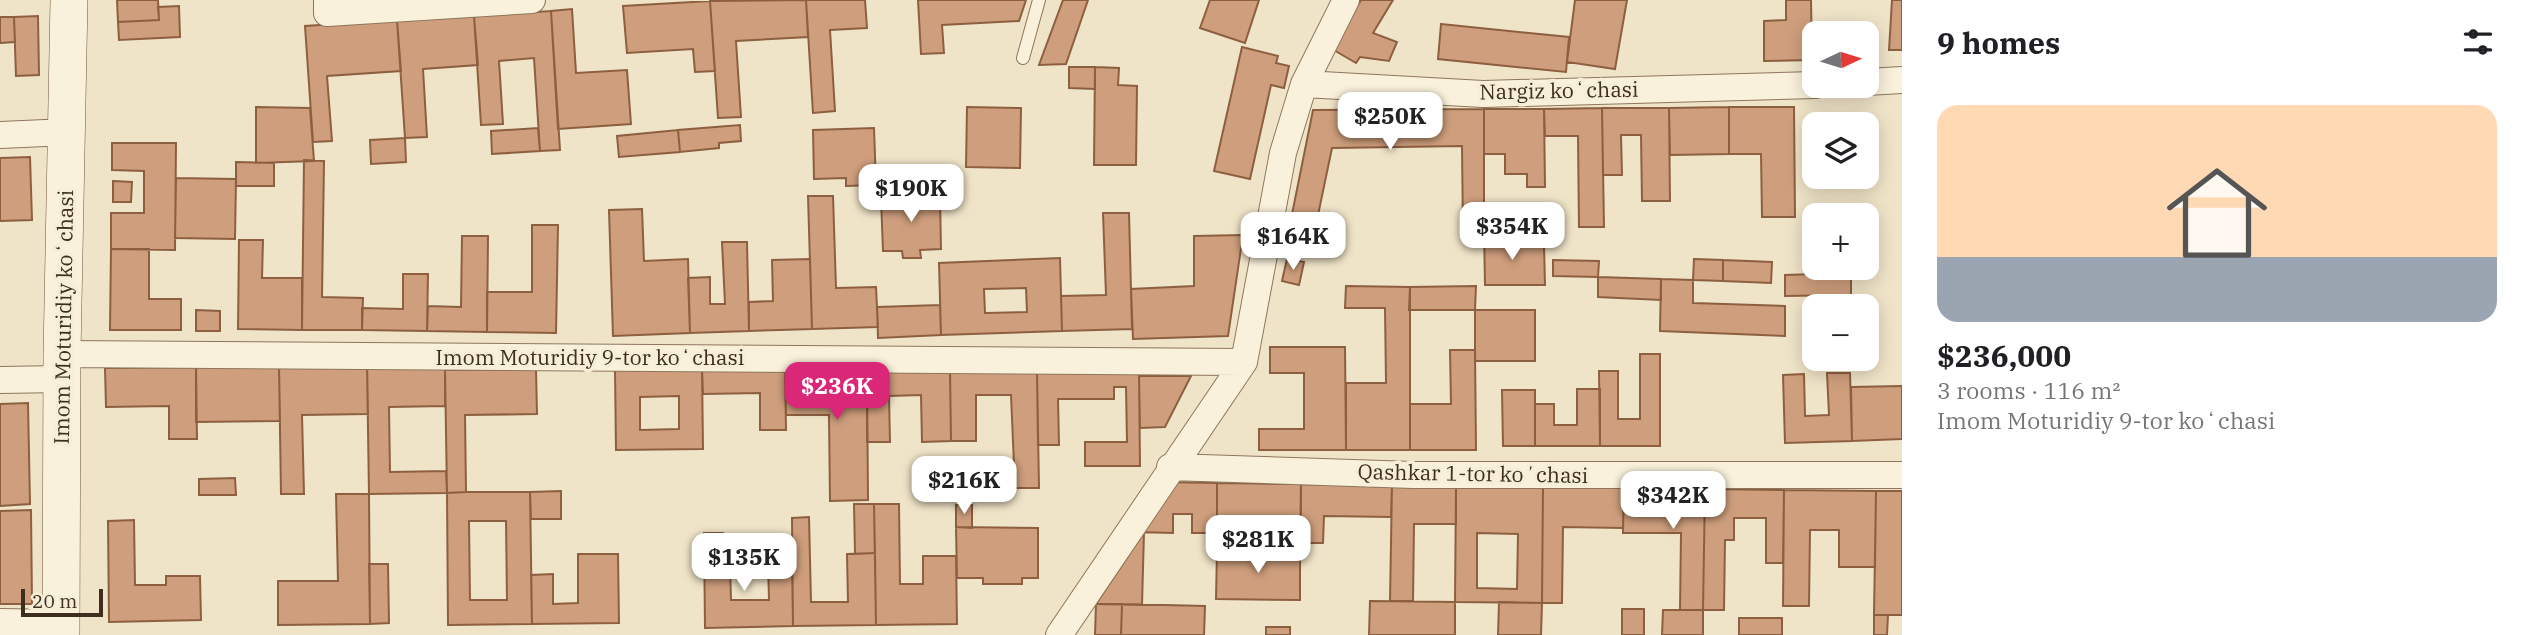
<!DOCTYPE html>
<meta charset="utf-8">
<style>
:root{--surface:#fff;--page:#f6f6f6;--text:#202124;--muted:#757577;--line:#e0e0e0;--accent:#db2777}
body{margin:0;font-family:"IBM Plex Serif",serif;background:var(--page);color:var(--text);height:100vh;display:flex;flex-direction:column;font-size:26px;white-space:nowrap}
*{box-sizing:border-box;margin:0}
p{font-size:23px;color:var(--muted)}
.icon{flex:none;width:38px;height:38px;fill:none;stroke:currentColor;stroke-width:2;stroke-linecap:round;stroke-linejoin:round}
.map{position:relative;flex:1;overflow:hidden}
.side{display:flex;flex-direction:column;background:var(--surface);width:630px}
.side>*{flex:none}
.needle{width:46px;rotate:86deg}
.tools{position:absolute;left:1802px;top:21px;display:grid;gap:14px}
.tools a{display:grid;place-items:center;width:77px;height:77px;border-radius:14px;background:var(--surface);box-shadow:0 4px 18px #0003;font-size:35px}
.scale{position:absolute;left:21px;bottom:18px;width:82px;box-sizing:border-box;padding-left:7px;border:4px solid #3d2e20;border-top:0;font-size:19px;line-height:24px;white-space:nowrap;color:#3d2e20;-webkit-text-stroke:5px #f7eed8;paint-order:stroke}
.price{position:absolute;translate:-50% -60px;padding:0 16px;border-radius:14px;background:#fff;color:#222;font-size:23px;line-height:46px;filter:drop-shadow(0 2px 4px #0008)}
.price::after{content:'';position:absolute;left:50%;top:42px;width:21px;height:16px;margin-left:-10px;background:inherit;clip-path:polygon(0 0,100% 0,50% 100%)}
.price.on{background:var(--accent);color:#fff}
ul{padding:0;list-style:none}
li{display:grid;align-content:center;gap:14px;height:371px;padding:0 35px}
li+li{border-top:2px solid var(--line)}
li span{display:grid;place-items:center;height:217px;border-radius:21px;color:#555}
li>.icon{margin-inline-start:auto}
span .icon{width:126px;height:126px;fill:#fffc;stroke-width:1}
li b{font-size:30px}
h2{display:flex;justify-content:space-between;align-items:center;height:84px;padding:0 35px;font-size:30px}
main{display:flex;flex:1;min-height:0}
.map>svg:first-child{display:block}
.building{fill:#cf9f7d;stroke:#8d5f41;stroke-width:2;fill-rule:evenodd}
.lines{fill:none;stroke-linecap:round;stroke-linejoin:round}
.lane-casing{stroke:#8d765c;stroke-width:14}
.street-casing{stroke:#8d765c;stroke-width:28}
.secondary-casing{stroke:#6f573f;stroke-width:38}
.lane{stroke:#faf1dc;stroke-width:12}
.street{stroke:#faf1dc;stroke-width:26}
.secondary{stroke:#faf1dc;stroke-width:37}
.labels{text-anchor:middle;stroke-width:7;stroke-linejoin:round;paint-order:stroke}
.street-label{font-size:21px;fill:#3d2e20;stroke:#f7eed8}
</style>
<main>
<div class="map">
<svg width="1902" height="635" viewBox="0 0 1902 635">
<rect width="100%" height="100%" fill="#f0e4c8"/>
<path class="building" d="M117,0H158L159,20L118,22Z
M806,0L808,37L736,41L741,117L718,118L710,1Z
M806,0H865L867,28L830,30L835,111L813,113Z
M918,0H1026L1019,21L942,25L944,53L921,54Z
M1063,0H1088L1066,64L1039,65Z
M1210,0H1259L1245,43L1200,28Z
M1361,0H1393L1373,33L1397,42L1389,61L1360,57L1356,63L1332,49Z
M1575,0H1627L1615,69L1567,62Z
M1786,0H1811L1812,60L1764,61V21L1786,20Z
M1892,0H1902V50H1889Z
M710,1L715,71L695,72L693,49L627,53L623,6Z
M179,6L180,37L119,40L118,22L159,20L158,7Z
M572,9L576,73L627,70L631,124L558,129L551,11Z
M551,11L560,150L540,151L534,58L499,61L503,124L481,125L474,16Z
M38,16L39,75L16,76L14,17Z
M474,16L478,65L423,69L427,137L405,138L397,20Z
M0,17H14L15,42L0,43Z
M397,20L401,71L327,76L332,141L313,142L305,26Z
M1441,24L1569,37L1566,72L1438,59Z
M1242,47L1278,56L1276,63L1289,66L1284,88L1271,85L1250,179L1214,171Z
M1069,67H1095V89L1069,88Z
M1095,67L1119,68L1118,85L1137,86L1136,165H1094Z
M256,107L310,108L314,161L256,163Z
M967,107L1021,108L1020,168L966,167Z
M1729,107V154L1670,155L1669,108Z
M1729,107H1794L1795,217H1762L1761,154H1729Z
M1602,108H1669L1670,201H1642L1641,135H1621L1622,175H1603Z
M1602,108L1604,227H1579L1578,136H1545L1544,109Z
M1484,109V230L1463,231L1462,146L1332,148L1313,239L1288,234L1313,110Z
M1484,109H1544L1545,187H1527V174H1505V154H1484Z
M740,125L741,141L719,143V148L680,152L678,130Z
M538,128L540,151L492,154L491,131Z
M874,128L876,185L846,186V178L814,179L813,130Z
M678,130L680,152L619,157L617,136Z
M405,138L406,162L371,164L370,140Z
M112,143H176L175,250L111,249V213H144V171L112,170Z
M30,157L32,220L0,221V158Z
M304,160L324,161L322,297L363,298L362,330H302Z
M236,162L274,163V186H236Z
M176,178L236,179L235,239L175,238Z
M113,181L132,182L131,202H113Z
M919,192V198L940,197L941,249L920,250L921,258H903L902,251H883L881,199H897V193Z
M808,196H833L836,288L876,287L878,327L812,329Z
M642,209L644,261L688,259L690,333L613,336L609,210Z
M1103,213H1129L1132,329L1062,331L1061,296L1106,295Z
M532,225H558L556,333L487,332V292H532Z
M1484,230H1502V246L1544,245L1545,285H1485Z
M1243,235L1228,336L1133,339L1131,289L1194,286V236Z
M462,236H488L487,332L427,331L428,306L461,307Z
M239,240H263L262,278H302V330L238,329Z
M722,242H747L749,331L690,333L688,278L710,277V304H725Z
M111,249H149V299H181V330H110Z
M1060,258L1062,331L941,335L939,263ZM1026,288L1027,312L985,313L984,289Z
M810,259L812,329L749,331V302L773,301L772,260Z
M1287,259L1304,262L1299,285L1282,281Z
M1694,259L1723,260V281L1693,280Z
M1553,260L1599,261L1598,277L1553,276Z
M1723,260L1772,262L1771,283L1723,281Z
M1851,273V295L1785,296V275Z
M403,274H428L427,331L362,330V308L403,309Z
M1598,277L1661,279V300L1598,297Z
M1661,279L1693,280V303L1785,306V336L1660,331Z
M1346,286L1410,287V450H1346V383H1386L1385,308H1345Z
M1476,286L1475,310H1409L1410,287Z
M940,305L941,335L878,338L877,307Z
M196,310L220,311V331H196Z
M1475,310H1535V361H1475Z
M1270,347H1345L1346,450H1259V429H1304V373H1270Z
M1450,350H1475L1476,450H1410V404H1451Z
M1640,354H1660V446H1600L1599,371H1618V419H1640Z
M445,363V406L389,407L390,472L446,471L447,493L369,494L367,364Z
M367,364L368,414L302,415L304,494H281L279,366Z
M279,366L280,421L196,422V367Z
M196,367L197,439H169V406L106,407L105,368Z
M950,367L951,441L922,442L921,395L889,396L890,442H867V368Z
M785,368H867L868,500L830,501L829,415H786Z
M785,368L786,430H760V393L703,394L702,369Z
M536,369L537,414L465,415L466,492L447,493L445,370Z
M702,369L703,449L616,450L615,370ZM679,396V429L640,430V397Z
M1139,371L1140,466H1085V442H1127L1126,387H1114V399H1058L1059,445H1038L1037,372Z
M1037,372L1039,488H1015L1011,395H976V441H951L950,373Z
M1827,373H1850L1852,441L1785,443L1783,375L1804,374L1805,416L1829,415Z
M1139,376H1191L1165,427L1140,428Z
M1902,386V439L1852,441L1851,387Z
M1577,389H1600V446H1535V404H1554V425H1577Z
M1502,390H1535V446H1503Z
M28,403L30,504L0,506V404Z
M235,478L236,495H199V479Z
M1162,482L1217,483V533H1192V514H1173V533L1136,532Z
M1217,483L1301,484V517L1217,516Z
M1301,484L1392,485L1391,517L1324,516L1323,543H1300Z
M1392,485L1456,486V524H1414L1413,601H1390Z
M1456,486L1543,487L1542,603L1455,602ZM1477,533L1518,534L1517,589L1477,588Z
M1543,487L1624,488L1623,528L1563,527L1562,603H1542Z
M1624,488L1705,489L1703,610H1680L1681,533H1623Z
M1705,489L1784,490L1783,563H1766V518H1734V540H1725L1724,610H1703Z
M1784,490L1876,491L1875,567H1839V530H1810L1809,606H1783Z
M561,491V519H531L530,492Z
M1876,491H1902V615H1874Z
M466,492H530L532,624L448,625L447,493ZM469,521H506L507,600H470Z
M336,494H369L370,624L278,625V581H338Z
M854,504H874L875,553L855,554Z
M874,504H899L900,584H923V556H956L957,624L876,625Z
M956,505H972V528L956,527Z
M31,510L32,604H0V511Z
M809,517L811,602H848L847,554L875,553L876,625L793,626L792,518Z
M134,520L135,585H166V576H200L201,620L109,622L108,521Z
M956,527L1038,528V578H1022V584H983V578H957Z
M1144,532L1142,605L1096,604Z
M704,533H723V562H730L731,600H769L768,562L792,561L793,626L705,628Z
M1217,549L1300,551V600L1216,599Z
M578,554H618L619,623L532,624L531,575L553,574V604L578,603Z
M369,564H388L389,623L370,624Z
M1370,601L1455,602V635H1369Z
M1499,602L1542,603L1541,635H1498Z
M1096,604H1122L1121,635H1095Z
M1122,604L1205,606L1204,635H1121Z
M1622,609H1644V635H1622Z
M1663,610H1703V635H1662Z
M1874,615H1888L1887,635H1874Z
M1739,618H1782V635H1739Z
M1266,627H1290V635H1266Z"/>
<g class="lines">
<g class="lane-casing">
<path id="lane" d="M1023,58L1039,0"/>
</g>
<g class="street-casing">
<path id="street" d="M327,0V13L532,0
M1867,82L1902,80
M1304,84L1483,94L1815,85
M0,135L68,132
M62,354L1244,362
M0,380L62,379
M1170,467L1413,475H1902
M0,622L61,623
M1059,635L1244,362L1283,153L1304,84L1346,0"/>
</g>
<g class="secondary-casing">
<path id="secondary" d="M61,635L62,354L69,0"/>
</g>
<use href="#lane" class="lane"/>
<use href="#street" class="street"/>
<use href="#secondary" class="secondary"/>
</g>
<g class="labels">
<g class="street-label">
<text transform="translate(1559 91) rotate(-1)" y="7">Nargiz koʻchasi</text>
<text transform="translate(64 317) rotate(-89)" y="7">Imom Moturidiy koʻchasi</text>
<text x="590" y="365">Imom Moturidiy 9-tor koʻchasi</text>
<text transform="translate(1473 474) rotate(1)" y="7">Qashkar 1-tor koʼchasi</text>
</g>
</g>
</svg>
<div class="tools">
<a><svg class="needle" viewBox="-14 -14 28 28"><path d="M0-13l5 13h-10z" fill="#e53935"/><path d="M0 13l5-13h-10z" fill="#757577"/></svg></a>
<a><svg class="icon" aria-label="layers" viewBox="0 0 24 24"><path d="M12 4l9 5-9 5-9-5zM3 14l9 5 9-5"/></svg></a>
<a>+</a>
<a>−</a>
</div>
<div class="scale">20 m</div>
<b class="price" style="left:1390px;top:152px">$250K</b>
<b class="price" style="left:911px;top:224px">$190K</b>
<b class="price" style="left:1512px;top:262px">$354K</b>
<b class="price" style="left:1293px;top:272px">$164K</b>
<b class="price on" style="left:837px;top:422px">$236K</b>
<b class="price" style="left:964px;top:516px">$216K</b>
<b class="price" style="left:1673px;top:531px">$342K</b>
<b class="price" style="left:1258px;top:575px">$281K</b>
<b class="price" style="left:744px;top:593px">$135K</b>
</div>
<section class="side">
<h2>9 homes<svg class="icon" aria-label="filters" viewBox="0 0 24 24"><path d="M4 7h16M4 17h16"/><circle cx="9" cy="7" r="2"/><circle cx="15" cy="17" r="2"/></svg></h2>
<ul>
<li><span style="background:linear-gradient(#ffd9b3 70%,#9aa5b1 0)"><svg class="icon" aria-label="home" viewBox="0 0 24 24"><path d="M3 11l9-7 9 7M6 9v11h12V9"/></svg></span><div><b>$236,000</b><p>3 rooms · 116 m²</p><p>Imom Moturidiy 9-tor koʻchasi</p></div></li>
</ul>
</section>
</main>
